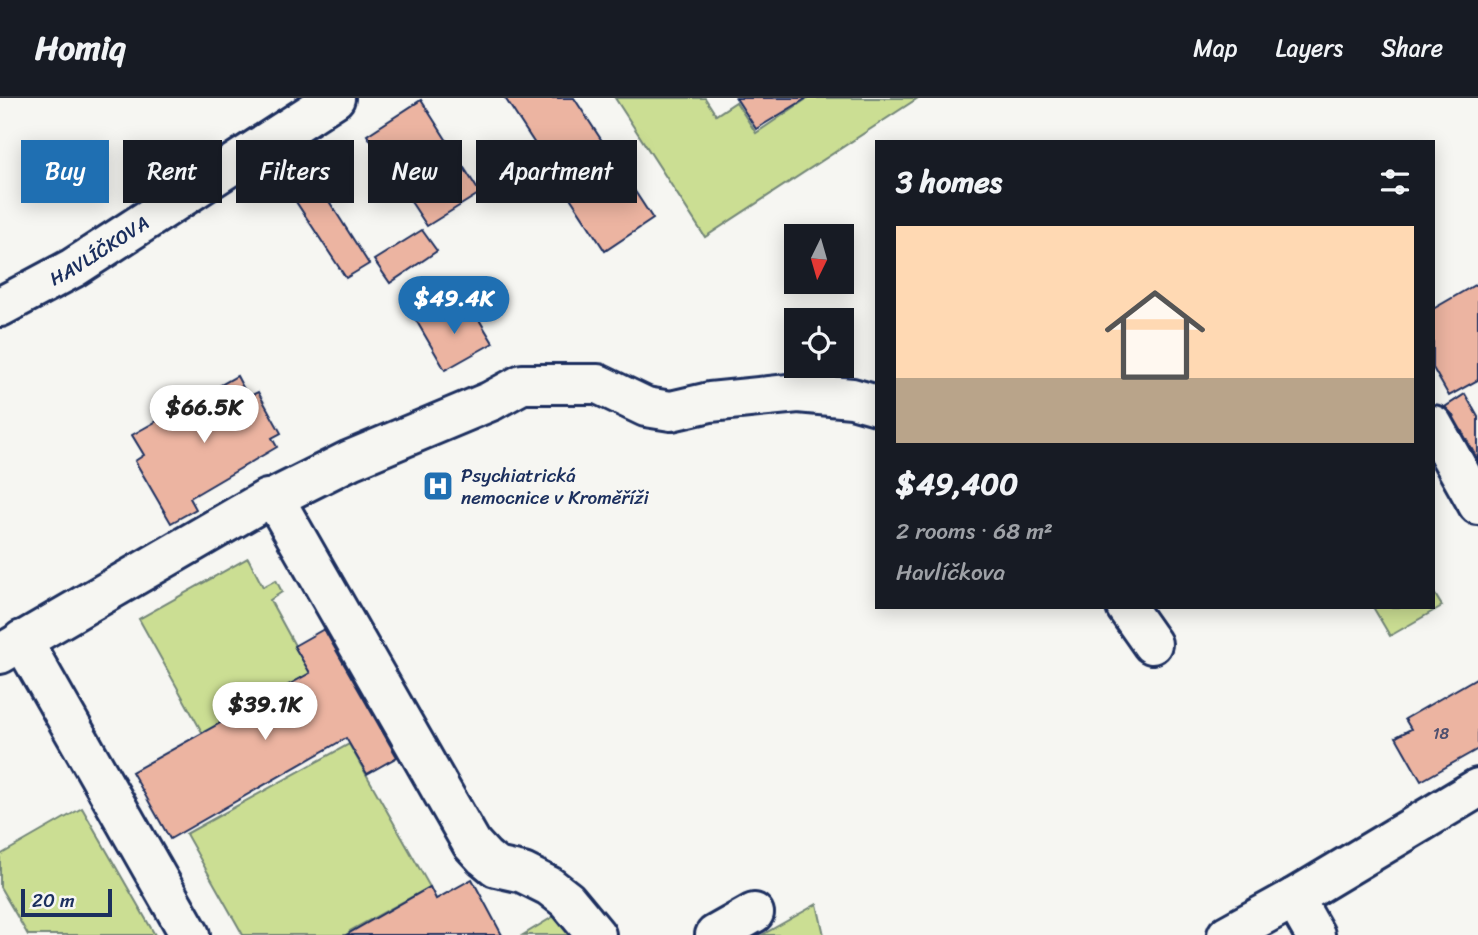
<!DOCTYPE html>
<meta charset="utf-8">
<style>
:root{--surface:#171b24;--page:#20242c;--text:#f1f3f6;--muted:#9ea1a6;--line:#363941;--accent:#1f6fb2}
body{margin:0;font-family:Sriracha,sans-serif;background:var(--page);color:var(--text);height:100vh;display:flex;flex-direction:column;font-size:26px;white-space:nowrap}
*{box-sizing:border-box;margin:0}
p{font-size:23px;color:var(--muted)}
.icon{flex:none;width:38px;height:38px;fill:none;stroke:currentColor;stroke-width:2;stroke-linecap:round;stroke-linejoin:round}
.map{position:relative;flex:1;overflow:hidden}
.side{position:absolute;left:875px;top:42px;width:560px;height:469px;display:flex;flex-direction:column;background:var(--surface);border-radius:0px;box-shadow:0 4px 18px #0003}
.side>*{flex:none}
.banner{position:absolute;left:21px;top:42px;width:665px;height:63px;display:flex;gap:14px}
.needle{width:46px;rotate:185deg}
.buttons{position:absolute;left:784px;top:126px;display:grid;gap:14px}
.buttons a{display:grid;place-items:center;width:70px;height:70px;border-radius:0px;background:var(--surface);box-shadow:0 4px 18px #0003;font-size:35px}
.scale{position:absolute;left:21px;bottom:18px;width:91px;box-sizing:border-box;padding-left:7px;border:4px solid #1b2f5e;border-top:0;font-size:19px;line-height:24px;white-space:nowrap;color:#1b2f5e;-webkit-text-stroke:5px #f6f6f2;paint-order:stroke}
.price{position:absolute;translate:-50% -60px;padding:0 16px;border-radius:24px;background:#fff;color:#222;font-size:23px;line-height:46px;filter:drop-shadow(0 2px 4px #0008)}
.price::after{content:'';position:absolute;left:50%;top:42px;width:21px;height:16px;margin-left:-10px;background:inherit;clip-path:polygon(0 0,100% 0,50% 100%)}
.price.on{background:var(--accent);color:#fff}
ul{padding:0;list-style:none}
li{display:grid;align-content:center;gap:14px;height:371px;padding:0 21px}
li+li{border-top:2px solid var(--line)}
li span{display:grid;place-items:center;height:217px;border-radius:0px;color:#555}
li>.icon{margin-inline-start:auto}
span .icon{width:126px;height:126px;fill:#fffc;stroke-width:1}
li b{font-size:30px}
h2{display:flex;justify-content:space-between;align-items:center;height:84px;padding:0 21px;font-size:30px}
.tag{padding:0 24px;border-radius:0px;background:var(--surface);box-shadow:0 4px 18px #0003;font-size:24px;line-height:63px}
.tag.on{background:var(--accent);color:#fff}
header{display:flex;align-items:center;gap:42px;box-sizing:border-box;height:98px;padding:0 35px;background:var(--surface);border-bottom:2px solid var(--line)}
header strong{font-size:33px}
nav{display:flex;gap:38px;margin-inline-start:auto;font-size:24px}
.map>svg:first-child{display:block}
.green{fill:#cbde93;stroke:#738678;stroke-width:2}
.building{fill:#ecb4a1;stroke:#1b2f5e;stroke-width:2}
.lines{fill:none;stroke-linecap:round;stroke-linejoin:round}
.minor-casing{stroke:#1b2f5e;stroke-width:44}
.minor{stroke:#f6f6f2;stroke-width:38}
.labels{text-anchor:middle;stroke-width:6;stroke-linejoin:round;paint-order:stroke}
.number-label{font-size:16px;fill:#4f506f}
.street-label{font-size:19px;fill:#1b2f5e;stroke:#f6f6f2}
.poi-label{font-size:19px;fill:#1b2f5e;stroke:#f6f6f2;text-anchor:start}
</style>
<header>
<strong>Homiq</strong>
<nav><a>Map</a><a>Layers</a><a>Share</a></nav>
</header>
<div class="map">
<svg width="1478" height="837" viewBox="0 0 1478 837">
<rect width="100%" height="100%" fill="#f6f6f2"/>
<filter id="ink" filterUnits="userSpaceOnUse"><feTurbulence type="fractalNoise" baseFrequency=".0143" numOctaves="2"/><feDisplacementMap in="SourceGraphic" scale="14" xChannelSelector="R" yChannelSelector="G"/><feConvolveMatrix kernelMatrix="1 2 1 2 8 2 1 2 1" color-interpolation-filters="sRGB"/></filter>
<g filter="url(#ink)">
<path class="green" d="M615,0H705L716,17L736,4L756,35L805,2L804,0H918L705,139Z
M248,460L263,489L276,482L282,494L270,502L310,575L203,636L139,521Z
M1433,493L1442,508L1390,538L1373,509H1433Z
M349,646L430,789L350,833L352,837H243L186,736Z
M82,710L155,837H28L0,789V757Z
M817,806L824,837H762Z
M566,811L587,837H523Z"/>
<path class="building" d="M505,0H574L653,121L605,153Z
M736,0H807L756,31Z
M421,2L480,95L427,128L367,37Z
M311,75L369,166L346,180L287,90Z
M422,132L437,153L390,185L374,162Z
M1478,185V282L1449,298L1433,270V211Z
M441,207L450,224L472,210L493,245L445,272L416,222Z
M237,278L248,299L258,294L281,335L272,340L277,349L190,400L196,411L171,425L135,363L144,357L132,337Z
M1465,296L1478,319V362L1452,316L1445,309Z
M324,531L397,659L367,676L346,640L170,741L132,674L310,575L294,548Z
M1478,579V651L1421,683L1396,639L1411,631L1405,621Z
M472,781L502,837H346L430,789L436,801Z"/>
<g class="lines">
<g class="minor-casing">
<g id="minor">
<path id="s1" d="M0,209L73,170L335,0"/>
<path d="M1433,327L1478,407"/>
<path d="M274,400L472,746L484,759L496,769L523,775L549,788L567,802L596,837"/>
<path d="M1126,509L1152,546"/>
<path d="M22,542L190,837"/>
<path d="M0,556L267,401L274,400L350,362L491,303L522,286H598L646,309L671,313L710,304L798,295L852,300L877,307"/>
<path d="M1294,800L1478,690"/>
<path d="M715,837L754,815"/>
<path d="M1227,837L1294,800L1315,837"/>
</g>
</g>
<use href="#minor" class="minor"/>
</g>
</g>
<defs>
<g id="hospital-square" transform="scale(1.575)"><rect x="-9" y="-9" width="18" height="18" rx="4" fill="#1f6fb2" stroke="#f6f6f2"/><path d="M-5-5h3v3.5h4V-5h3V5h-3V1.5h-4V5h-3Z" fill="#fff"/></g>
</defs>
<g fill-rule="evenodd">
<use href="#hospital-square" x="438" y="388"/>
</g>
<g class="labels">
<g class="number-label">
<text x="1441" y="641">18</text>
</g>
<g class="street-label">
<text dy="7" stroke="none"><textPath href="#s1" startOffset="114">HAVLÍČKOVA</textPath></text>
</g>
<g class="poi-label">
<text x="461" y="384">Psychiatrická<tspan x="461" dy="22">nemocnice v Kroměříži</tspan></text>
</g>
</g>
</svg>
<div class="buttons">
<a><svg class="needle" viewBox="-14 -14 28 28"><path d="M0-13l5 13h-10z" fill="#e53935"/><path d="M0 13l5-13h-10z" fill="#9ea1a6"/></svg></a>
<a><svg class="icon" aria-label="locate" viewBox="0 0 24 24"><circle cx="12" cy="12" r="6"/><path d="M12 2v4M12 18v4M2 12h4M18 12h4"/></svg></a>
</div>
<div class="scale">20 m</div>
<b class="price on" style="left:454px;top:238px">$49.4K</b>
<b class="price" style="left:204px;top:347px">$66.5K</b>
<b class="price" style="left:265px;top:644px">$39.1K</b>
<div class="banner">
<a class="tag on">Buy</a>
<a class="tag">Rent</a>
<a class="tag">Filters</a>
<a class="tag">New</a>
<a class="tag">Apartment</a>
</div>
<section class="side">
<h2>3 homes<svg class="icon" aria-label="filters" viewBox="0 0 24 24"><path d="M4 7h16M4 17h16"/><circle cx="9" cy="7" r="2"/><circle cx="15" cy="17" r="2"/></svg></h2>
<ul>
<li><span style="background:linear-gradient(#ffd9b3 70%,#b9a48a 0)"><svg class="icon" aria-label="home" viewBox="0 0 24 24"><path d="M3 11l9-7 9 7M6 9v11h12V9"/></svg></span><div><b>$49,400</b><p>2 rooms · 68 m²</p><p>Havlíčkova</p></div></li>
</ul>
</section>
</div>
